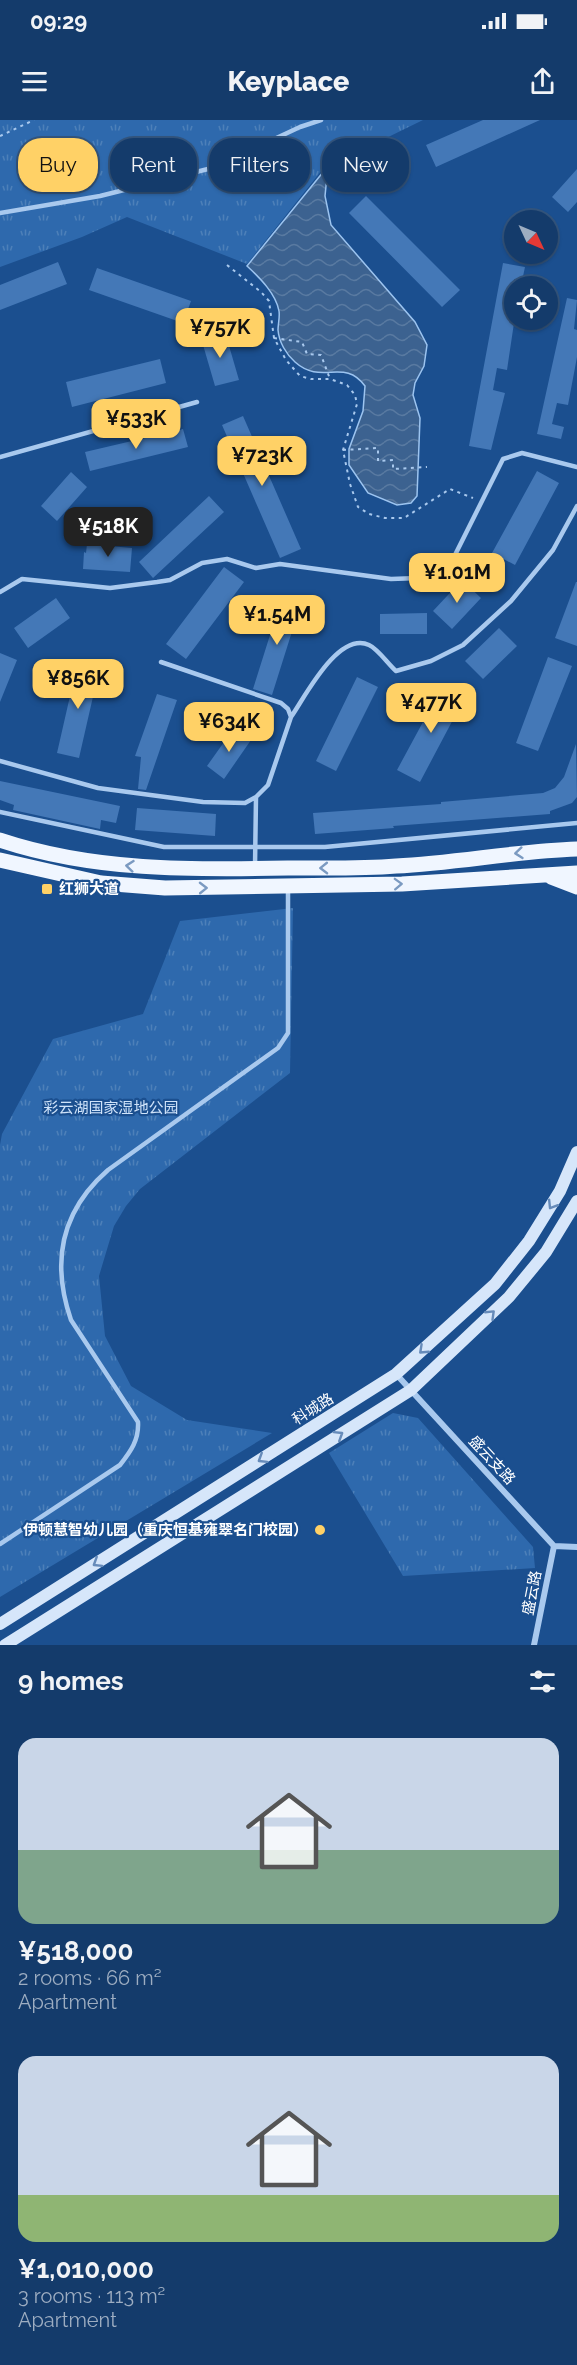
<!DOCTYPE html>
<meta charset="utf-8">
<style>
:root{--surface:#143b6b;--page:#1d4271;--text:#f1f3f6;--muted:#9dadc1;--line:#33557e;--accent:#ffd166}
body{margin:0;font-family:Raleway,"Noto Sans SC",sans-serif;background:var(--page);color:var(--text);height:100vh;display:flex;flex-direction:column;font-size:22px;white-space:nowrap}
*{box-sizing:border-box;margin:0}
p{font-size:20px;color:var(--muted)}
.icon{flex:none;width:33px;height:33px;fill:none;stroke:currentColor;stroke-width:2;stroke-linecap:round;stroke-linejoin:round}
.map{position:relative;height:1525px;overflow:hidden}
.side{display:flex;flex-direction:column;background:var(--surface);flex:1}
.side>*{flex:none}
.top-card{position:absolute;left:18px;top:18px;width:542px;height:54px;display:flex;gap:12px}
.needle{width:39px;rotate:134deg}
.tools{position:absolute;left:504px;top:90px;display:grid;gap:12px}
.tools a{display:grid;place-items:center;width:54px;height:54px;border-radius:50%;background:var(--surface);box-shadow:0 2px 4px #0004,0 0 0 2px var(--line);font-size:30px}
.price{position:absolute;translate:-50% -51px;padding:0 14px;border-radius:12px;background:var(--accent);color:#111;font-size:20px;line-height:39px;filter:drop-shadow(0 2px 3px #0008)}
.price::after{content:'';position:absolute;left:50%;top:36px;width:18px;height:14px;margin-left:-9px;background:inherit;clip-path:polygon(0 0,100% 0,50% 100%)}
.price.active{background:#222;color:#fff}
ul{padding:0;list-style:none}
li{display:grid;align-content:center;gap:12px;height:318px;padding:0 18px}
li span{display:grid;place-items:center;height:186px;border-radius:18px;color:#555}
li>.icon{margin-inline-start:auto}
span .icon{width:108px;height:108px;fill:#fffc;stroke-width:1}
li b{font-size:26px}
h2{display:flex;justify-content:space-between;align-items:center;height:72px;padding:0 18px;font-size:26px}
.tag{padding:0 21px;border-radius:24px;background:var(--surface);box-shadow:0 2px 4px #0004,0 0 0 2px var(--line);font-size:21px;line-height:54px}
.tag.active{background:var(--accent);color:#111}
.status{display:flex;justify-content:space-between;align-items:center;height:42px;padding:0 30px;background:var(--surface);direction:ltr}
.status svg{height:16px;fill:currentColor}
header{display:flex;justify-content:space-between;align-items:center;height:78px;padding:0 18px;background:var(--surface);font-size:27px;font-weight:800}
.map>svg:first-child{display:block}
.grass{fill:url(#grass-tufts)}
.water{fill:url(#water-waves);stroke:#9cc4f0;stroke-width:1.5}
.building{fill:#4478b7}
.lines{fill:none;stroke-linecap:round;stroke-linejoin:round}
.path{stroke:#a9c9ee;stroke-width:2;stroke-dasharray:3 4.5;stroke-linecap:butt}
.lane{stroke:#a9c9ee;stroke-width:4.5}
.street{stroke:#a9c9ee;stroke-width:6}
.secondary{stroke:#d6e6fa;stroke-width:12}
.primary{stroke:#f0f6ff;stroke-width:15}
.oneway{stroke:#7b9ac1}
.oneway2{stroke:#668bba}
.poi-dot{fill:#ffd166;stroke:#1b4f8f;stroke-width:2}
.labels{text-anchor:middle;stroke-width:4.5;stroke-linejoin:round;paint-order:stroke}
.poi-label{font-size:15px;font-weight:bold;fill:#fff;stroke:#1b4f8f;text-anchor:start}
.park-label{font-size:15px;fill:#cfe3fa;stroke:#1b4f8f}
.street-label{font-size:15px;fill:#fff;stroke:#1b4f8f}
</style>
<div class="status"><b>09:29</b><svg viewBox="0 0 49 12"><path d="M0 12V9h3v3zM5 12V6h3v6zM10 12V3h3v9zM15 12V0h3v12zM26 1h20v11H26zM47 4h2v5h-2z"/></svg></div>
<header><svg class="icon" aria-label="menu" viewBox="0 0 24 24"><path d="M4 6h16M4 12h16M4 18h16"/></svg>Keyplace<svg class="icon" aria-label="share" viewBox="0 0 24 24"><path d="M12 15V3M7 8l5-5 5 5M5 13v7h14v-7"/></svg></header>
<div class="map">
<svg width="577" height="1525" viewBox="0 0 577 1525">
<defs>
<pattern id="grass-tufts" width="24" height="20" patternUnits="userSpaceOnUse" patternTransform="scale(1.5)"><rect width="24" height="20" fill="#2e69ad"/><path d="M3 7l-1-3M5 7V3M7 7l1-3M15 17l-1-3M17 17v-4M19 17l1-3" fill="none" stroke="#4d80b9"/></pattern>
<pattern id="water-waves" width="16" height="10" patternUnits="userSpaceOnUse" patternTransform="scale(1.5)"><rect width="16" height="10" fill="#3c6290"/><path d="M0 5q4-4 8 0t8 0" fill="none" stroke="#597aa1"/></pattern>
</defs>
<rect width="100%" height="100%" fill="#1b4f8f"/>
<path class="grass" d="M0,0H423L376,23L329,26L326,45L247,144L127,97L82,117L0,147Z
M293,788L290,953L140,1069L126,1086L114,1106L99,1156L105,1216L131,1266L187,1300L272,1313L0,1477V1025L2,1014L53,919L143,894L180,801Z
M393,1293L418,1298L533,1427L535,1448L403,1456L329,1333Z"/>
<path class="water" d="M328,46L325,76L331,105L415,202L427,225L424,246L415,263L413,275L420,298L417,376L411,383L397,385L368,373L349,345V329L363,291L365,266C344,237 322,266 295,242C286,234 279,222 278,210C278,204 280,197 279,191C276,174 260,158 247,146Z"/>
<path class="building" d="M483,0H540L436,47L426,25Z
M577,49V82L568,92L552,77Z
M366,76L460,170L442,187L349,93Z
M58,142L67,164L0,190V165Z
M503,143L525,147L522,161L514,159V203L507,250L497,248L493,270L505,273L491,330L469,326Z
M97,148L191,181L183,203L89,170Z
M567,178L577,180L574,209L577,210V237L568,285L557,283L552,304L564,307L561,319L537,314Z
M225,212L239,260L215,266L201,218Z
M160,239L166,263L72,287L66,262Z
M243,296L301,429L280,438L222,305Z
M183,309L188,327L90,351L85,332Z
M537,351L559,363L515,445L492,433Z
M71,352L87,367L57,401L41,386Z
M209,376L224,392L153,458L139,442Z
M87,424L132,428L130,452L83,449L84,432L86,433Z
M224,447L244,462L186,539L166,524Z
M462,460L481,478L452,509L433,491Z
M576,462H577V526L555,518Z
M282,477L301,483L272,575L253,569Z
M56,478L70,498L28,528L14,508Z
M427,493V514H380V494Z
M499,508L517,526L483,559L465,541Z
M0,533L17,540L0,582Z
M548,537L572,546L538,631L516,623Z
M78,541L100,546L79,638L57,633Z
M357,557L378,567L336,651L316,641Z
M443,565L465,577L420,662L397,650Z
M157,574L177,580L146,670L138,669L141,637L135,636Z
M234,608L251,620L224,659L207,646Z
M576,624L577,677L572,683L550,691V694L393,706L394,708L315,714L313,693L441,684V682L543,673L555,668L564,657Z
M0,661L120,686L116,703L101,700L100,709L13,690L14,685L0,680Z
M137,688L216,694L215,716L135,710Z"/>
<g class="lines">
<path class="path" d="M0,16L34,0
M227,145L261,172L269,181L274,218L286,240L300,256L311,259H330L347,265L355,275L357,284L343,330L350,364L358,387L369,394L385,398H404L450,369L473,378
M274,218L302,222L307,234L321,235L330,259
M343,330L378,328V341L393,340V349L427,347"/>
<path class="lane" d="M0,93L100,76L212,48L300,7L321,0
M0,337L197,282
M0,472L22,459L110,468L157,462L170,460L202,443L227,439L256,448L280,444L391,459L419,458L437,452L454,437L503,339L522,333L577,347
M291,597C305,577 338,511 369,525C378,529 388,544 396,551L431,541L463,525L511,481L553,430L577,386
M0,641L98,668L203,682L245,683L256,677L268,665L291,597L288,589L281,583L161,542
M0,692L164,727H325L577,703
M255,746L256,677
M0,1424L120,1345C131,1331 139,1320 138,1302L71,1200C51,1142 61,1091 108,1050L278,928L288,913V769"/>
<path class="street" d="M396,1254L554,1426L577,1427
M534,1525L554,1426"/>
<path class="secondary" d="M0,1504L396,1254L495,1164L529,1121L560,1071L577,1032
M5,1525L411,1270L509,1177L546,1132L577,1081"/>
<path class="primary" d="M0,720C93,751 191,750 288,748C324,748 360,749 396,746C457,743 516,731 577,729
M0,740L101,763L165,768L402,764L577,753
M551,757L577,767"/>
</g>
<defs><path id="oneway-chevron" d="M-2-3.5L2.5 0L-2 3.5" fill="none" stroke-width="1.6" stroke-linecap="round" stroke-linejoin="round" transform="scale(1.5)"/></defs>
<g class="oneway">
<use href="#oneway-chevron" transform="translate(519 733) rotate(174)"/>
<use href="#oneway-chevron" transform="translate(130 746) rotate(-174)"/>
<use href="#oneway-chevron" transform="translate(324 748) rotate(179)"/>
<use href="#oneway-chevron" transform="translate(398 764) rotate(-2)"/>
<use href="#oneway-chevron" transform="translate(203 768) rotate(-1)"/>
</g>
<g class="oneway2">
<use href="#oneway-chevron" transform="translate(552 1085) rotate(122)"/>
<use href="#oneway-chevron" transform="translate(491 1194) rotate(-44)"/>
<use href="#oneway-chevron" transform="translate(423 1230) rotate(137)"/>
<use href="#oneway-chevron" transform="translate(339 1315) rotate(-32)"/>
<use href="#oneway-chevron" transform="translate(262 1339) rotate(148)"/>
<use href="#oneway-chevron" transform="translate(97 1443) rotate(148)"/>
</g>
<g class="poi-dot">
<rect x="41" y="763" width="12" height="12" rx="3"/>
<circle cx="320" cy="1410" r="6"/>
</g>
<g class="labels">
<g class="poi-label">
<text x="59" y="774">红狮大道</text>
<text x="308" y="1415" text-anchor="end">伊顿慧智幼儿园（重庆恒基雍翠名门校园）</text>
</g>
<g class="park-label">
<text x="111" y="993">彩云湖国家湿地公园</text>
</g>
<g class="street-label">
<text transform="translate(313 1289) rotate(-32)" y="5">科城路</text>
<text transform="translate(492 1340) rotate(47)" y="5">盛云支路</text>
<text transform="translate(532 1473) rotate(-79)" y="5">盛云路</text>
</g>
</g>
</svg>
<div class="tools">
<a><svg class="needle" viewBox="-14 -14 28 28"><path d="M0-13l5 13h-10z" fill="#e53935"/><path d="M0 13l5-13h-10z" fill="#9dadc1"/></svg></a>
<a><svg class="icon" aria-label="locate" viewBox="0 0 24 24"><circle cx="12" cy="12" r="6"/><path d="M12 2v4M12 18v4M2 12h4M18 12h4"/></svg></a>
</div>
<b class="price" style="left:220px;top:239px">¥757K</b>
<b class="price" style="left:136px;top:330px">¥533K</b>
<b class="price" style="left:262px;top:367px">¥723K</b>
<b class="price active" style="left:108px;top:438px">¥518K</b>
<b class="price" style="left:457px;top:484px">¥1.01M</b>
<b class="price" style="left:277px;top:526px">¥1.54M</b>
<b class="price" style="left:78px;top:590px">¥856K</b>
<b class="price" style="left:431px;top:614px">¥477K</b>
<b class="price" style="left:229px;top:633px">¥634K</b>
<div class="top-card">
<a class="tag active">Buy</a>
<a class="tag">Rent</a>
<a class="tag">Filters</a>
<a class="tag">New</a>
</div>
</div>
<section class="side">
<h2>9 homes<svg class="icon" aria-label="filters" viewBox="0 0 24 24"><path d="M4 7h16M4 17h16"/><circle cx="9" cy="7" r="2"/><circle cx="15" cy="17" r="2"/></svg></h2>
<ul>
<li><span style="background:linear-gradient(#c9d6e8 60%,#7fa58c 0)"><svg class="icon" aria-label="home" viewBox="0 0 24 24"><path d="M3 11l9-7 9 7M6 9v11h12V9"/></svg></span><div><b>¥518,000</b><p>2 rooms · 66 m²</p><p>Apartment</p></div></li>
<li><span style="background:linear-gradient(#c9d6e8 75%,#8fb573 0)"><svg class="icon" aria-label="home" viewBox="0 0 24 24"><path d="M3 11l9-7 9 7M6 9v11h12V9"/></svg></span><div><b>¥1,010,000</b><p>3 rooms · 113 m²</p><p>Apartment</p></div></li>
</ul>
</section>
